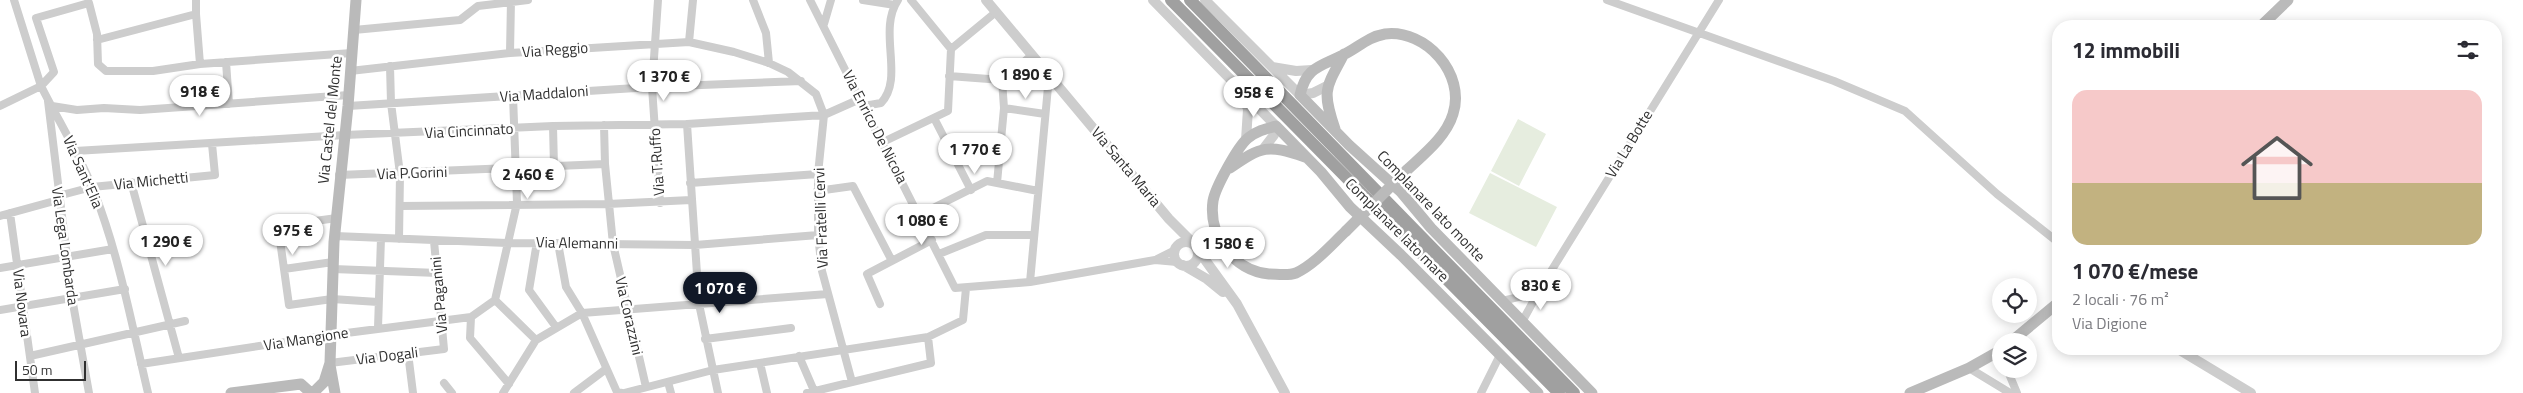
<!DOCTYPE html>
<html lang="it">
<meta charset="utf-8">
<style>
:root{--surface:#fff;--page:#f7f7f7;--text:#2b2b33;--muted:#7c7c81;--accent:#111827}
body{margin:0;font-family:"Titillium Web",sans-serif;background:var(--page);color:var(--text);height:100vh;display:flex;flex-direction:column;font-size:19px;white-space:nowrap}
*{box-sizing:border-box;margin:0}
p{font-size:16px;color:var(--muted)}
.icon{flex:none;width:28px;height:28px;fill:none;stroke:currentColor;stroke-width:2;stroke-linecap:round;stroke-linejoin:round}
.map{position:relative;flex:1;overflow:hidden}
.details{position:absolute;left:2052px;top:20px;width:450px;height:335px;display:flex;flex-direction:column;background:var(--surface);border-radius:20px;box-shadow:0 2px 12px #0003}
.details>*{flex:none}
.buttons{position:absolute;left:1992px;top:278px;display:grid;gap:10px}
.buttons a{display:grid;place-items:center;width:45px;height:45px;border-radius:50%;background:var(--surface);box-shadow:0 2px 12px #0003;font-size:25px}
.scale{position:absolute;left:15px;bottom:12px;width:71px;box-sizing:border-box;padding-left:5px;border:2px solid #303030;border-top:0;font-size:14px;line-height:18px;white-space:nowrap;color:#303030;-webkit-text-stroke:4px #fff;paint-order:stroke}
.price{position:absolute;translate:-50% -42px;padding:0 11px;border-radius:18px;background:#fff;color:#222;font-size:16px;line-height:32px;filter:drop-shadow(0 1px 2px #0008)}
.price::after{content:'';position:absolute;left:50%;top:30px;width:15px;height:11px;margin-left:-8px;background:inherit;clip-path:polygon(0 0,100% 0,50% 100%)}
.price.current{background:var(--accent);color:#fff}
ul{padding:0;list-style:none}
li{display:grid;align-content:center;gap:10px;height:265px;padding:0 20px}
li span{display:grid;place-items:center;height:155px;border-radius:15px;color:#555}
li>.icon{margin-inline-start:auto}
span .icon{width:90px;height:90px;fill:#fffc;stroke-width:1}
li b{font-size:21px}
h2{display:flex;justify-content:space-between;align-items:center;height:60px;padding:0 20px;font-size:21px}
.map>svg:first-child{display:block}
.green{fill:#e6eddf}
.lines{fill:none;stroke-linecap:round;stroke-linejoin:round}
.minor{stroke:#cdcdcd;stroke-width:8}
.tertiary{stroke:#cdcdcd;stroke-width:10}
.secondary{stroke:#bababa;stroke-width:11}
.trunk{stroke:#a0a0a0;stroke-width:12}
.secondary-bridge{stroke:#bababa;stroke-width:11}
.labels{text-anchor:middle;stroke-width:5;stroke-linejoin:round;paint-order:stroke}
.street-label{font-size:15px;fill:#303030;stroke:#fff}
</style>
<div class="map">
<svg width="2523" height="393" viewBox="0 0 2523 393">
<rect width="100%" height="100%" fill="#fff"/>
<path class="green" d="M1518,119L1546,134L1519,186L1491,171Z
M1490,173L1557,207L1536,247L1469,213Z"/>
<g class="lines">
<path class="minor" d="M14,0L41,86L54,72L36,18L89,3L97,34L98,64L106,71H153L200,64L352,53
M658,0L652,87L660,203
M753,0L766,33L769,63
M810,0L955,288L1030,282L1155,260L1177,262
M863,0L895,5
M1607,0L1834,81L1905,111L1997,194L2059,243
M196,14V0
M824,24L831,0
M354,30L460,20L478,6L528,0
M97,40L196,14L200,64
M689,42L693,0
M951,49L996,12
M510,53L511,0
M226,62L229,104
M390,66L391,103L400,174L399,239
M350,71L510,53L689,42L734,52L769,63L788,72L816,94L824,115L818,174V235L822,271L852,382
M949,76L1002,80L1032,55
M48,101L72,298L89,393
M0,106L41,86C59,122 81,157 95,194C120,259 132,326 148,393
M52,106L77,110L104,108L140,110L349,95
M348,106L652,87L801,81
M864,106L881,103C905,78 877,31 898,0
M1004,108L1045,114
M934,118L971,190
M687,124L699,304L718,393
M604,125L605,164L613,244L646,387
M553,126L554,167
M883,142L948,111L951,49L911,0
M75,151L345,135L553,126L687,124L824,115L860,99
M339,175L605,164
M131,182L179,358
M690,183L818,174
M997,183L1004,108L1002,80
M817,191L853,186L892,261
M58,196L92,187L215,175L212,144
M400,206L608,204L691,200
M10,213L35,393
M919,215L987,181L1038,191
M0,216L58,200
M337,218L278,226L289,305L332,299L378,302
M335,236L507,243L695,245L818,235
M537,242L529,290L556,327
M558,243L566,287L582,313L617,392L622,393
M939,254L986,235H1034
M1157,259L1175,250
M0,268L113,249
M284,269L333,262
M333,269L438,273
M1030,282L1049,76
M495,300L517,203L513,96
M1502,301L1527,295L1540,289
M880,304L867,274L932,240
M0,310L125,289
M1522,322L1540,289L1719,0
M378,328L381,238
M705,339L791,328
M408,353L413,393
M30,356L185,321
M799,356L815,393
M330,363L444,349L434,241
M760,363L767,393
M141,364L331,335L471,317
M1969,368L2010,393
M2007,369L2017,393
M668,382L671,393
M444,383L452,393
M509,384L470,338L471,317L495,300L536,340
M503,393L536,340L582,313L828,294
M574,393L606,369
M624,393L713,370L928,337L963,320L966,288
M807,393L931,363L928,337
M1481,393L1500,355"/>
<path class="tertiary" d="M986,0L1169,219L1194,244
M1153,0L1276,126L1274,135L1264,148
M1205,0L1300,95L1313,93L1327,86
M1272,67L1296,71L1312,70
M1243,96L1248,109L1246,140
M1174 254a12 12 0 1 1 24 0a12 12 0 1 1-24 0Z
M1198,250L1237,304L1285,393
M1183,265L1207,279L1223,292
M2178,349L2251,393"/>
<path class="secondary" d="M2261,26L2288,0
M1335,129C1322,91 1325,89 1344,54
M1230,168C1262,146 1267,144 1305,157
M1407,170C1424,154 1446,137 1453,114C1466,74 1426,29 1385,34C1367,37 1357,49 1341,56C1318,67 1306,68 1300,95L1349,145L1401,192L1431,228L1592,393
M1346,231C1331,245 1315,264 1296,273C1288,276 1277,274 1269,274C1234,271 1208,236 1213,201C1215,188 1238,146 1248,138C1257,131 1265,129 1276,126L1321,172L1350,207L1401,255L1538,393
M2012,341L2059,302
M330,365L335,393
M231,393L301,384L311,393
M313,393L324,382L330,363L334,242L348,106L356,0
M1910,393L1969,368L2001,350"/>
<path class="trunk" d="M1171,0L1559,393
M1190,0L1574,393"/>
<path class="secondary-bridge" d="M1346,231L1407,170"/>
</g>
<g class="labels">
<g class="street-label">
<text transform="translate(555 50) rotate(-4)" y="5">Via Reggio</text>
<text transform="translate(544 94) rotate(-4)" y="5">Via Maddaloni</text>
<text transform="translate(330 120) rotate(-84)" y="5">Via Castel del Monte</text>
<text transform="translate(875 127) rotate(63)" y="5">Via Enrico De Nicola</text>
<text transform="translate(469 131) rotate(-3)" y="5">Via Cincinnato</text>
<text transform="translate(1629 144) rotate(-59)" y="5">Via La Botte</text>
<text transform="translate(657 162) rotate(-94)" y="5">Via T.Ruffo</text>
<text transform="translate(1126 167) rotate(50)" y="5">Via Santa Maria</text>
<text transform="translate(83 172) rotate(66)" y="5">Via Sant'Elia</text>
<text transform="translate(412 173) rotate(-2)" y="5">Via P.Gorini</text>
<text transform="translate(151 181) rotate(-6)" y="5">Via Michetti</text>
<text transform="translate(1431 206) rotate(46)" y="5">Complanare lato monte</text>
<text transform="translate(821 218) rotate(-92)" y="5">Via Fratelli Cervi</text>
<text transform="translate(1397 230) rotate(45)" y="5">Complanare lato mare</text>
<text transform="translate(577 243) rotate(1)" y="5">Via Alemanni</text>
<text transform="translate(65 246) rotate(82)" y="5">Via Lega Lombarda</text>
<text transform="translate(439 295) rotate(-95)" y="5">Via Paganini</text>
<text transform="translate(22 303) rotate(83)" y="5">Via Novara</text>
<text transform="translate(629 316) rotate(77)" y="5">Via Corazzini</text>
<text transform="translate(306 339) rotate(-9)" y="5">Via Mangione</text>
<text transform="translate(387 356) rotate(-7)" y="5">Via Dogali</text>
</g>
</g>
</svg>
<div class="buttons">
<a><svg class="icon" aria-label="locate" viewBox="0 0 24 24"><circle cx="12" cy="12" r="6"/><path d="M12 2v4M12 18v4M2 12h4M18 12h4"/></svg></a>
<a><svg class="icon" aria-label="layers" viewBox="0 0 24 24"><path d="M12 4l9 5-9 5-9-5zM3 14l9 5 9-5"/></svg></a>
</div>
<div class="scale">50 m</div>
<b class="price" style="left:1026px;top:100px">1 890 €</b>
<b class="price" style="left:664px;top:102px">1 370 €</b>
<b class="price" style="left:200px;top:117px">918 €</b>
<b class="price" style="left:1254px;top:118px">958 €</b>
<b class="price" style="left:975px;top:175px">1 770 €</b>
<b class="price" style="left:528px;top:200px">2 460 €</b>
<b class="price" style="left:922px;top:246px">1 080 €</b>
<b class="price" style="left:293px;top:256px">975 €</b>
<b class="price" style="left:166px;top:267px">1 290 €</b>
<b class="price" style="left:1228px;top:269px">1 580 €</b>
<b class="price" style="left:1541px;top:311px">830 €</b>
<b class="price current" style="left:720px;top:314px">1 070 €</b>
<section class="details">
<h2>12 immobili<svg class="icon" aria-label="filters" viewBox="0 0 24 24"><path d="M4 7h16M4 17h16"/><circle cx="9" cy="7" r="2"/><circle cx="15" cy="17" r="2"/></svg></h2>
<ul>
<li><span style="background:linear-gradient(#f6c9c9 60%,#c2b280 0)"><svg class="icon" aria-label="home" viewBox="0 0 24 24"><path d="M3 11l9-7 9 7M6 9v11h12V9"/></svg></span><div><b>1 070 €/mese</b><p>2 locali · 76 m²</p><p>Via Digione</p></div></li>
</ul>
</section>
</div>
